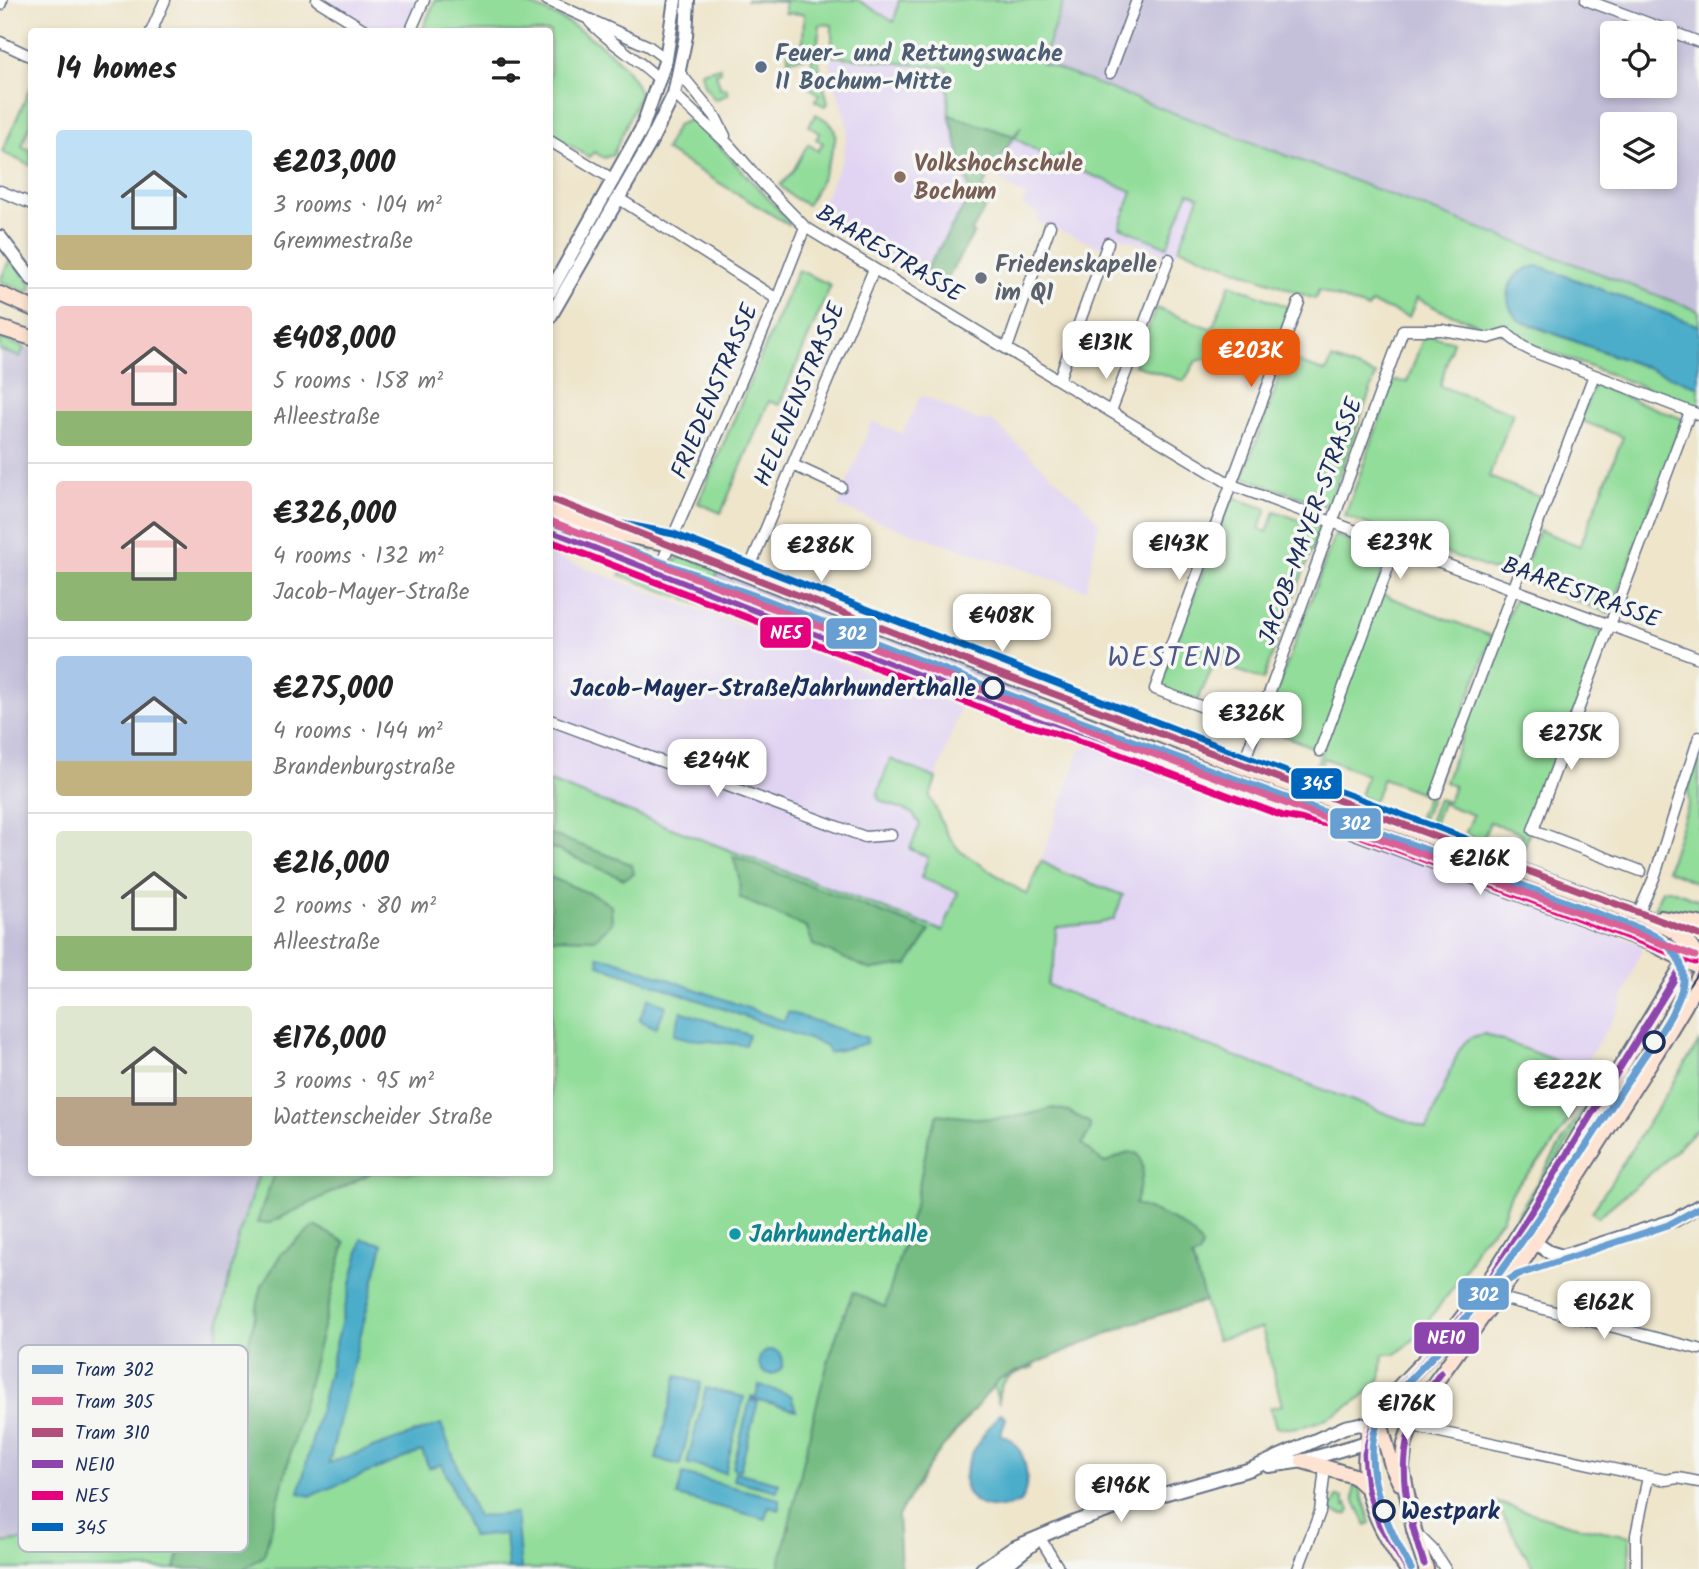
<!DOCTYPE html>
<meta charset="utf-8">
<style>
:root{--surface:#fff;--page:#f6f6f6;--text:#222;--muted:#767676;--line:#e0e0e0;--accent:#ea580c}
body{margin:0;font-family:Kalam,sans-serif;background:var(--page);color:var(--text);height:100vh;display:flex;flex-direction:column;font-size:26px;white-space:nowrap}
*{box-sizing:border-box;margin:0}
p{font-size:23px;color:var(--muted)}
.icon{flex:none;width:38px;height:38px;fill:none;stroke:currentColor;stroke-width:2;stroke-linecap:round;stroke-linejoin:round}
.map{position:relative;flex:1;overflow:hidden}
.drawer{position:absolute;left:28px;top:28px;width:525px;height:1148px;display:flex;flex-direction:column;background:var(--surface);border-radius:7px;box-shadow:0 4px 10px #0003}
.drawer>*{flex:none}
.controls{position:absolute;left:1600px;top:21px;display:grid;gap:14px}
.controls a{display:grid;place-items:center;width:77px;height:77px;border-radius:7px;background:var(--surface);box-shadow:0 4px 10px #0003;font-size:35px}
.price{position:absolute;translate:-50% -60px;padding:0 16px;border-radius:14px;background:#fff;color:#222;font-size:23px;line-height:46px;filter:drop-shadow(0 2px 4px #0008)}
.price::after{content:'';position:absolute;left:50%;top:42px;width:21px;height:16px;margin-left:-10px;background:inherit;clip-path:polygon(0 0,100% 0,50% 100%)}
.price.active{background:var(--accent);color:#fff}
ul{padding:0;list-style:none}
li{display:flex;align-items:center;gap:21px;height:175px;padding:0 28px}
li+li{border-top:2px solid var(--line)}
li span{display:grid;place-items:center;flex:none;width:196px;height:140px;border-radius:7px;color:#555}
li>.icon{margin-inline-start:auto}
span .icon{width:84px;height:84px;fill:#fffc;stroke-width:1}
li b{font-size:30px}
h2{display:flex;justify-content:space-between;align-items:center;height:84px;padding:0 28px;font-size:30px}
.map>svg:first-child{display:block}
.built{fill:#e1d4f3}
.industrial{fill:#c5c0da;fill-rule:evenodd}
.green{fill:#92dd9a;stroke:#56867c;stroke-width:2}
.forest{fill:#75bc82;stroke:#487670;stroke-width:2}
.water{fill:#4badca;stroke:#336e94;stroke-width:2}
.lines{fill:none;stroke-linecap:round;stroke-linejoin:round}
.minor-casing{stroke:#656f84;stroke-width:13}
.tertiary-casing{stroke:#656f84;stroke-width:16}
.secondary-casing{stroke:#656f84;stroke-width:18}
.minor{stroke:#fff;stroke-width:10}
.tertiary{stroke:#fff;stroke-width:12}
.secondary{stroke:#fee3d2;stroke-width:14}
.tram{stroke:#1b2f5e;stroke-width:2}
.bus-1-casing{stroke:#f6f6f2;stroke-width:12}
.bus-2-casing{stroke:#f6f6f2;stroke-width:12}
.bus-3-casing{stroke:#f6f6f2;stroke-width:12}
.bus-1{stroke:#8e44ad;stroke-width:7}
.bus-2{stroke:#e5007d;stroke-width:7}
.bus-3{stroke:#0065bd;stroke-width:7}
.tram-1-casing{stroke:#f6f6f2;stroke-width:12}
.tram-2-casing{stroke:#f6f6f2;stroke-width:12}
.tram-3-casing{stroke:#f6f6f2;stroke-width:12}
.tram-1{stroke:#679fd3;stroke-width:7}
.tram-2{stroke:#db6198;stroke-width:7}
.tram-3{stroke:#b14e7a;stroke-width:7}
.service-dot{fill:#5c6f8a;stroke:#f6f6f2;stroke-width:2.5}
.education-dot{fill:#8d6e63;stroke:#f6f6f2;stroke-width:2.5}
.worship-dot{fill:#6b7280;stroke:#f6f6f2;stroke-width:2.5}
.stop-dot{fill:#f6f6f2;stroke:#1b2f5e;stroke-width:3.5}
.culture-dot{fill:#0f9aa8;stroke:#f6f6f2;stroke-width:2.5}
.labels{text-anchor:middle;stroke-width:7;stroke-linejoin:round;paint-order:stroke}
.service-label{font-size:24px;font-weight:bold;fill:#4e5e75;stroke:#f6f6f2;text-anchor:start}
.education-label{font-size:24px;font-weight:bold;fill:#785e54;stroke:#f6f6f2;text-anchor:start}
.street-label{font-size:24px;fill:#1b2f5e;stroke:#f6f6f2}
.worship-label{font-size:24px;font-weight:bold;fill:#5b616d;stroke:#f6f6f2;text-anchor:start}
.stop-label{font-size:24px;font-weight:bold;fill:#1b2f5e;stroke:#f6f6f2;text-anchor:end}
.culture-label{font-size:24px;font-weight:bold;fill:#0d838f;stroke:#f6f6f2;text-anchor:start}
.quarter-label{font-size:28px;letter-spacing:2px;fill:#4d5689;stroke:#f6f6f2}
.key{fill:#f6f6f2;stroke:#b4bac6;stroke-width:2}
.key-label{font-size:19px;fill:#1b2f5e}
.line-badge{stroke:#f6f6f2;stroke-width:2.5}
.badge-label{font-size:19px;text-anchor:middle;font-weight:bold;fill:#fff}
</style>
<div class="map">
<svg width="1699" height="1569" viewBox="0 0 1699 1569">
<rect width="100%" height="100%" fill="#f6f6f2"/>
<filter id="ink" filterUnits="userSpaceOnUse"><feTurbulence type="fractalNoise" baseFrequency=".0143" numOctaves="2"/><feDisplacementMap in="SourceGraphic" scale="14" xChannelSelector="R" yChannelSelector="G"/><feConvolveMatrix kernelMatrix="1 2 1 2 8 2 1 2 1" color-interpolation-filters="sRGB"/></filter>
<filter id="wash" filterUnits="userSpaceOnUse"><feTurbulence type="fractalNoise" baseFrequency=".00686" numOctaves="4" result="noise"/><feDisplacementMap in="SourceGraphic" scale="28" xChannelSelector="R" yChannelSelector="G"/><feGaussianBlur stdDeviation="1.57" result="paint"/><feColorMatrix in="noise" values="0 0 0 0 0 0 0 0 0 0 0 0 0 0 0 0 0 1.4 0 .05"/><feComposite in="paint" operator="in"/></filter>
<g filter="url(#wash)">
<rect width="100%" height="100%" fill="#eee5cb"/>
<path class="built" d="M327,0H418L405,31L378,32Z
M859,0H899L894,22Z
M832,58L946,69L949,115L971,196L923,277L819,209L843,158L848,129L829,61Z
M1022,125L1199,197L1175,257L1116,235L1112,244L1102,247L1037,222L1040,215L1022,205L1026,197L990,174Z
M921,395L974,419L993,422L1080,501L1099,522L1086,590L885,524L838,506L872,421L902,434Z
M550,555L961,707L936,778L890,759L877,795L880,797L879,800L912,813L920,825L910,849L928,857L921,878L958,892L943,931L550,782Z
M1094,741L1643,945L1618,1011L1581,1070L1486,1034L1457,1055L1428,1129L1046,985L1054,965L1056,928L1082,923L1103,924L1114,919L1122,895L1041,861L1080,751Z"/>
<path class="industrial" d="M1064,0H1699V311L1040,63ZM1612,33H1664V86H1612ZM1612,124H1664V177H1612Z
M0,338L32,350V1172L259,1173L237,1241L188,1470L165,1473L148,1496L109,1522L75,1535L0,1543Z
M719,570L865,628L1042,694L1043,699L1040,708L1036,711L899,659L713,585Z"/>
<path class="green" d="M435,0C455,0 500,0 517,1C557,11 627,53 640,94L613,155L604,158L594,152L589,157L550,133V32L422,31Z
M746,0H858L894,22L899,0H1064L1041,63L1699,311V326L1539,266C1521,268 1510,278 1507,295L1524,323L1699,387V408L1440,310L1417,298L1409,317L1371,303L1368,309L1319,290L1315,299L1179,248L1199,197L1189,192L1167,247L1120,227L1132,191L1081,171L1079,161L1067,153L1060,155L1056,162L1015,138L1021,126L1014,136L949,115L947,68L832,56V25L820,24L817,49L820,71L814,73L811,56L788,60V44L803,43L804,14L785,13V2Z
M720,67L721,72L716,74L721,89L726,88L728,94L715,100L704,85L701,72Z
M821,75L828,103L825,106L815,101L819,94L804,84L806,78Z
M31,86V123L22,146L31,151V166L2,152Z
M816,114C824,119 833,122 835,133C838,146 815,195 807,205L791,196L780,185C795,173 798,160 808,144L818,151L823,143L816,139L820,133L809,126Z
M691,116L790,222L789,225L665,150L677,125L690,120Z
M10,259L31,284L30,292L0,281Z
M798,270L831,285L779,405L769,401L721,513L698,503Z
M1230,284L1291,308L1273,362L1239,350L1196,361L1184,381L1134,365L1156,308L1212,329Z
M1428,336L1453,341L1440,386L1513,413L1489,477L1543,498L1512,577L1345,516L1392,385L1396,381L1407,382L1422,341Z
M0,338L24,347L20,357L0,350Z
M1284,357L1326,372L1332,359L1376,375L1328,507L1243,477L1274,393Z
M1594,385L1683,419L1610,614L1520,580L1539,530L1580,546L1623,437L1580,420Z
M1232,497L1267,509L1259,529L1267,532L1275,511L1320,528L1263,680L1215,662L1197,702L1159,688Z
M575,530L611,540L644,544L649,546L652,553L645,559L574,532Z
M1335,535L1389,555L1317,749L1263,728Z
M684,556L719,570L713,585L676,570L675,560Z
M622,570L746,618L808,645L620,575Z
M1381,594L1492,636L1423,819L1419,817L1427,795L1383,778L1374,801L1360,796L1367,775L1324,758L1316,779L1312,777Z
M1514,600L1604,634L1521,856L1516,854L1523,834L1490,822L1482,841L1465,835L1473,815L1442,803L1434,824L1429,822L1438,799L1448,802L1454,786L1445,782Z
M1699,755V884L1667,870L1689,803L1688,789Z
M890,759L936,778L930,797L947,834L960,851L1027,895L1041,861L1061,872L1123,895L1114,919C1096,927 1075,923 1056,928L1054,965L1047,985L1427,1129L1457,1055C1463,1041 1470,1036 1485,1034L1581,1070L1579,1075L1590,1077L1581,1090L1586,1093L1549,1151L1518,1184L1510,1196L1502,1219L1478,1244L1465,1272L1457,1278V1283L1414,1339L1396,1354H1383C1382,1361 1383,1375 1378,1381C1358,1405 1309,1434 1276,1427L1270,1408L1282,1405L1262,1328L1217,1340L1204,1301L1067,1341L1032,1358L1034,1367C1014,1373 995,1379 999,1404L988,1367L972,1372L954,1434L911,1480L871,1569H0V1543L75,1535L109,1522L148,1496L166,1473L188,1470L237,1241L259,1173L550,1172V782L943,931L958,892L921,878L928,857L910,849L920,824L912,813L879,800L880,797L877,796Z
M1669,889L1699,900V914L1655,907L1662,890Z
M1699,1042V1126L1663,1163L1598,1217L1592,1212Z
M1590,1097L1595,1100L1507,1238L1504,1236Z
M1354,1483L1360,1489L1371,1523L1366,1525L1354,1499Z
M1337,1497L1343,1498L1345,1506L1347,1504L1350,1510L1348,1514L1342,1515L1330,1511Z
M1495,1502L1571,1525L1630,1536L1629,1569H1534Z"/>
<path class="forest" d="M949,115L1014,136L982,188L993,195L972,231L974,233L940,290L921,278L971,195Z
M550,834L621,860L632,865L634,874L624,879L550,847Z
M733,856L930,931L908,965L871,970L813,945L807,928L740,898L739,877Z
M550,877L598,897L611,906L612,923L595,939L550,938Z
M1053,1108L1068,1111L1090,1123V1131L1082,1144L1104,1163L1129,1152L1138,1154C1148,1170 1139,1186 1135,1204C1159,1214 1188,1222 1202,1246L1199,1255L1192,1258L1205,1301L1130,1324L999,1379L934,1458L898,1516L901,1569H778C803,1477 815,1381 853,1292L885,1307L916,1200L929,1135L938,1114C982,1120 1009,1122 1053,1108Z
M274,1173V1172L371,1173L270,1223H257Z
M315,1226L345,1242L264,1556L243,1569H175L191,1508L200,1510L206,1488L218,1474L262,1286L281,1254Z"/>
<path class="water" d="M1539,266L1699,326V387L1518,320C1498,299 1510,269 1539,266Z
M598,956L612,959L784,1021L788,1012L867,1038V1043L829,1053L825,1045L599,965Z
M649,998L666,1006L656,1028L639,1020Z
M681,1011L749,1035L745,1045L689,1039L674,1035Z
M362,1239L383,1244L329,1463L441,1424L477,1517L516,1513L521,1569H508L505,1534L472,1537L442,1464L429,1468L422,1451L310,1496L299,1493Z
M759 1362a12 12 0 1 1 24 0a12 12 0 1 1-24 0Z
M677,1376L701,1383L680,1465L656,1459Z
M759,1385L791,1395L796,1410L751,1398V1396L756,1397Z
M706,1388L744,1397L725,1473L687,1463Z
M750,1400L758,1402L740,1470L733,1469L734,1463Z
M1001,1413L1006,1418L1001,1435C1025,1440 1034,1483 1020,1502C1008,1508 994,1509 982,1505C941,1488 983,1432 1001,1413Z
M735,1472L779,1483L777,1491L733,1480Z
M683,1474L779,1499V1510L769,1507L766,1519L677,1496Z"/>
</g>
<g filter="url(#ink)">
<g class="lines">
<g class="minor-casing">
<path id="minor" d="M317,0L368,32
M547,0L648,46L666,59
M1586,0L1699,42
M0,5L2,0
M590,22C611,44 638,59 660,80
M151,32L165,0
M410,32L424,0
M0,42L32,57
M680,73L715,116L725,136
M1110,73L1137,0
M674,94L730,146L764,185L805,227L1232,485L1699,658
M550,141L614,180
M0,191L32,204
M618,198L777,299
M1007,348L1050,226
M1059,379L1108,243
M1111,411L1169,259
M793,465L841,487
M658,571L777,299L805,227
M747,574L874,269
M550,720L865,837L891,835
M1256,727L1155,689L1299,302
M1320,751L1396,546
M1242,767L1403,330H1442L1489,338L1506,333L1522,346L1534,352L1699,415
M1436,794L1594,375
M1641,871L1533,830L1690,412
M1638,914L1654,878L1699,737
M1497,1297L1699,1349
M1413,1418L1421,1428L1665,1480L1678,1478L1699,1482
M1417,1534L1433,1550L1445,1569
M1040,1538L1059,1569
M1298,1569L1320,1512L1325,1468
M1636,1569V1535L1648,1477"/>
</g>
<g class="tertiary-casing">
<path id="tertiary" d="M0,237L32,279
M550,292L642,128L666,59L675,0
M550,317L649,145L674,94L686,36L688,0
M1519,1232L1549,1252L1562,1256L1675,1220L1699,1206
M1269,1466L1303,1461L1367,1442
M982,1569L1013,1548L1075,1522L1125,1505L1251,1469L1345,1427L1360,1424L1371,1428
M1001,1569L1034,1543"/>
</g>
<g class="secondary-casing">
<path id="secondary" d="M0,294L32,308
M0,328L32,338
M550,508L615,533L670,544L1242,767L1638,914C1664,925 1687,934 1699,961
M550,530L930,678L1016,710L1141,751L1593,921L1651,943L1699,967
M1660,918L1699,924
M1378,1415L1392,1466L1400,1483
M1303,1461L1354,1476L1368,1489
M1407,1569C1379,1529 1357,1486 1368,1436C1375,1404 1425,1363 1447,1337C1490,1286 1524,1225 1559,1169C1601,1099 1644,1030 1686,960L1693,955
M1426,1569L1414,1530L1402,1468L1405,1443L1417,1408L1526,1256L1656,1053L1685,1005L1699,976"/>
</g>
<use href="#minor" class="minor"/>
<use href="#tertiary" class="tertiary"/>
<use href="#secondary" class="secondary"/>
<path class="tram" d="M1677,1003L1699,971"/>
<g class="bus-1-casing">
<path id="bus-1" d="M550,530L930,678L1016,710L1141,751L1651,943L1686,960L1492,1276L1447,1337L1390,1397L1373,1424L1365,1454L1368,1490L1379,1523L1407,1569
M1424,1564C1400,1491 1390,1436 1441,1373"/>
</g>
<g class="bus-2-casing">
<path id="bus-2" d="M550,541L1012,720L1099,747L1283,816L1333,825L1695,962"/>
</g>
<g class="bus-3-casing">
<path id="bus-3" d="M554,498L618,523L674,534L1246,757L1464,838L1506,862L1699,935"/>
</g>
<use href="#bus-1" class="bus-1"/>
<use href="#bus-2" class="bus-2"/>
<use href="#bus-3" class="bus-3"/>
<g class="tram-1-casing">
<path id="tram-1" d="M550,522L764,599L1025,701L1645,931C1666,941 1685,956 1683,982C1680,1010 1650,1046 1635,1070C1577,1160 1519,1252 1452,1335C1430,1363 1381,1400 1374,1434C1365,1480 1389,1530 1411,1569
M1489,1296L1499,1286L1517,1275L1668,1225L1699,1208"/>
</g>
<g class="tram-2-casing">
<path id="tram-2" d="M550,521L982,690L1695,956"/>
</g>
<g class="tram-3-casing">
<path id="tram-3" d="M554,500L990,670L1699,935"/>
</g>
<use href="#tram-1" class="tram-1"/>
<use href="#tram-2" class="tram-2"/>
<use href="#tram-3" class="tram-3"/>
</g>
</g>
<circle class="service-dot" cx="761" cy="67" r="7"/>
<circle class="education-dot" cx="900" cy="177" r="7"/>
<circle class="worship-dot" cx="981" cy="278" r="7"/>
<g class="stop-dot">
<circle cx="993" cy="688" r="10"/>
<circle cx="1654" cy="1042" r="10"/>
<circle cx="1384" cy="1511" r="10"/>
</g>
<circle class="culture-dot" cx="735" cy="1234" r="7"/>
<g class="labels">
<g class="service-label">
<text x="775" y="61">Feuer- und Rettungswache<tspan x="775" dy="28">II Bochum-Mitte</tspan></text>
</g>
<g class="education-label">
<text x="914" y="171">Volkshochschule<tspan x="914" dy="28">Bochum</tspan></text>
</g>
<g class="street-label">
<text transform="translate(890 253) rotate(31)" y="8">BAARESTRASSE</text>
<text transform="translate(714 391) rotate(-67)" y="8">FRIEDENSTRASSE</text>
<text transform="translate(799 394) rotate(-67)" y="8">HELENENSTRASSE</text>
<text transform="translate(1310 521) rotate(-70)" y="8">JACOB-MAYER-STRASSE</text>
<text transform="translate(1581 592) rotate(20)" y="8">BAARESTRASSE</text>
</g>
<g class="worship-label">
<text x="995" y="272">Friedenskapelle<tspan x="995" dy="28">im Q1</tspan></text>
</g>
<g class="stop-label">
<text x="976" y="696">Jacob-Mayer-Straße/Jahrhunderthalle</text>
<text x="1401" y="1519" text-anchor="start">Westpark</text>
</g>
<g class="culture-label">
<text x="749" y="1242">Jahrhunderthalle</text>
</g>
<g class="quarter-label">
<text x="1175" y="666">WESTEND</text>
</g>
</g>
<rect x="18" y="1345" width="230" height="207" rx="10" class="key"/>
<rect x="32" y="1365" width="31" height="9" fill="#679fd3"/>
<rect x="32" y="1397" width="31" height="8" fill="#db6198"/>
<rect x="32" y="1428" width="31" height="9" fill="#b14e7a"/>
<rect x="32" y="1460" width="31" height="8" fill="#8e44ad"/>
<rect x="32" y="1491" width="31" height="9" fill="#e5007d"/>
<rect x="32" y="1523" width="31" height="8" fill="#0065bd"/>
<g class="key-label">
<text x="75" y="1376">Tram 302</text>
<text x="75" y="1408">Tram 305</text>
<text x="75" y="1439">Tram 310</text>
<text x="75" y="1471">NE10</text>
<text x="75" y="1502">NE5</text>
<text x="75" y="1534">345</text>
</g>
<g class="line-badge">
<rect x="759" y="616" width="53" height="33" rx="7" fill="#e5007d"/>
<rect x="825" y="617" width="53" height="33" rx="7" fill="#679fd3"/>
<rect x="1290" y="767" width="53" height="33" rx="7" fill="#0065bd"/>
<rect x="1329" y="807" width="53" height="33" rx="7" fill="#679fd3"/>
<rect x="1457" y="1277" width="53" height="34" rx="7" fill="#679fd3"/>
<rect x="1413" y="1321" width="67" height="34" rx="7" fill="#8e44ad"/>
</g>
<g class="badge-label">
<text x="786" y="639">NE5</text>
<text x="852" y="640">302</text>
<text x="1317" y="790">345</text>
<text x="1356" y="830">302</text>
<text x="1484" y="1301">302</text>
<text x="1446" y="1344">NE10</text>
</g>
</svg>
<div class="controls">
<a><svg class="icon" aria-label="locate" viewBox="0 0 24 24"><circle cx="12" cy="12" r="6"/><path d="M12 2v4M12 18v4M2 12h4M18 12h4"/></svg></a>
<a><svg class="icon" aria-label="layers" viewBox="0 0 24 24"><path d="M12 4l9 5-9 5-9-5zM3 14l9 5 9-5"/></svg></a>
</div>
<b class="price" style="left:1106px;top:381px">€131K</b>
<b class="price active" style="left:1251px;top:389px">€203K</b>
<b class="price" style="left:1400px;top:581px">€239K</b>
<b class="price" style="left:1179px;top:582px">€143K</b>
<b class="price" style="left:821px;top:584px">€286K</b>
<b class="price" style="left:1002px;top:654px">€408K</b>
<b class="price" style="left:1252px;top:752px">€326K</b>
<b class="price" style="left:1571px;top:772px">€275K</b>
<b class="price" style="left:717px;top:799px">€244K</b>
<b class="price" style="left:1480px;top:897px">€216K</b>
<b class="price" style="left:1568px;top:1120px">€222K</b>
<b class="price" style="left:1604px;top:1341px">€162K</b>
<b class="price" style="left:1407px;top:1442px">€176K</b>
<b class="price" style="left:1121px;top:1524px">€196K</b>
<section class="drawer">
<h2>14 homes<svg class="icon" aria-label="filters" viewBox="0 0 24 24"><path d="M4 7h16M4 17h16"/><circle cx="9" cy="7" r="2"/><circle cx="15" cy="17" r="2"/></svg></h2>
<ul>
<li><span style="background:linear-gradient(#bfe0f5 75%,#c2b280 0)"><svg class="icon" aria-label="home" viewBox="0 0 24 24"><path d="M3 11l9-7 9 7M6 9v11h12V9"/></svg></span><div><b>€203,000</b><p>3 rooms · 104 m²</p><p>Gremmestraße</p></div></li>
<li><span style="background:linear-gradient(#f6c9c9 75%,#8fb573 0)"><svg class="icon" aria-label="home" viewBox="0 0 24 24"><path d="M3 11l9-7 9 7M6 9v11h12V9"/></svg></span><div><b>€408,000</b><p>5 rooms · 158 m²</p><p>Alleestraße</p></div></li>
<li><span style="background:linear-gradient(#f6c9c9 65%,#8fb573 0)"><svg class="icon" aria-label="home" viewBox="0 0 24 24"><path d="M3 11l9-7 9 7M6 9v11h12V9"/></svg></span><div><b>€326,000</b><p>4 rooms · 132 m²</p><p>Jacob-Mayer-Straße</p></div></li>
<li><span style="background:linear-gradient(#a9c7e8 75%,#c2b280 0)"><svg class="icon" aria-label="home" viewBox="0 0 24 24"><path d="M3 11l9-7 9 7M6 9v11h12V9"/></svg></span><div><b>€275,000</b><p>4 rooms · 144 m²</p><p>Brandenburgstraße</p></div></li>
<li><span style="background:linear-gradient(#dfe7d0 75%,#8fb573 0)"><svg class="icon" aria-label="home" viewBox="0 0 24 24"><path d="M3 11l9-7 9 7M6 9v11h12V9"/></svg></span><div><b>€216,000</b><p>2 rooms · 80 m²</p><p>Alleestraße</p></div></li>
<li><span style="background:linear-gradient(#dfe7d0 65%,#b9a48a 0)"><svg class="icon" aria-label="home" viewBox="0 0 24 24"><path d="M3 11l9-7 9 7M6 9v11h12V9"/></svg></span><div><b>€176,000</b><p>3 rooms · 95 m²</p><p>Wattenscheider Straße</p></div></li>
</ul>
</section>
</div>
